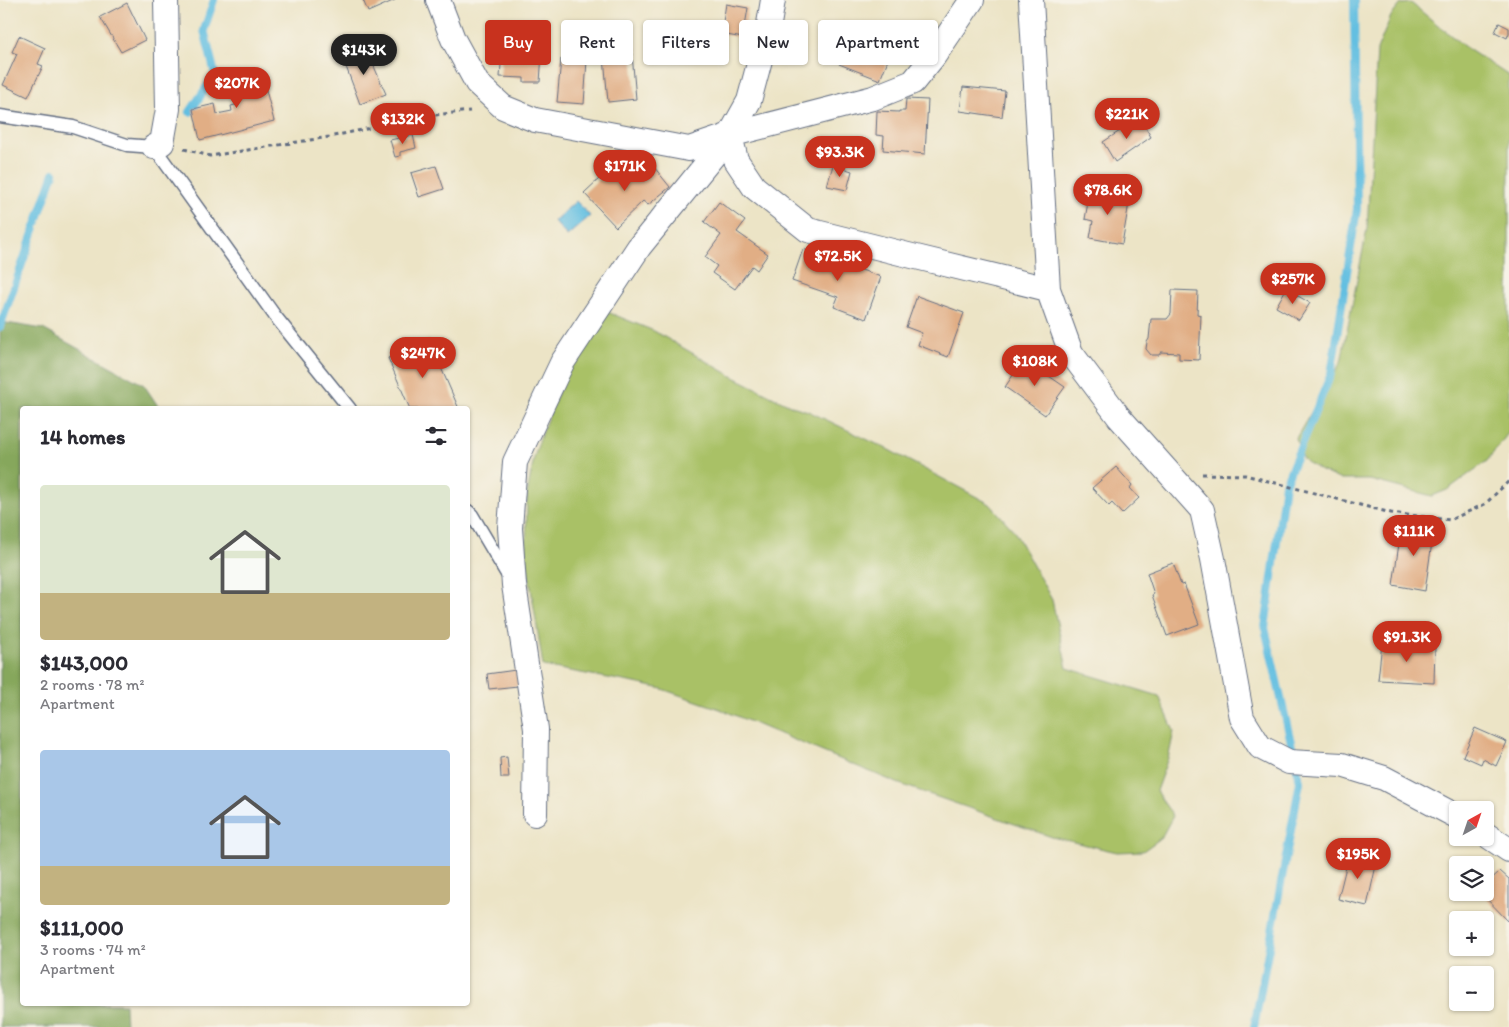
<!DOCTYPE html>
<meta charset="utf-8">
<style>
:root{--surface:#fff;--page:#f7f7f7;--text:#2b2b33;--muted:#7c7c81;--accent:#c8321e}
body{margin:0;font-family:Itim,sans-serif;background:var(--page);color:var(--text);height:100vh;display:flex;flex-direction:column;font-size:19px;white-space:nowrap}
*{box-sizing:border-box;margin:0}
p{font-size:16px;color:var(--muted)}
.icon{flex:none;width:28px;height:28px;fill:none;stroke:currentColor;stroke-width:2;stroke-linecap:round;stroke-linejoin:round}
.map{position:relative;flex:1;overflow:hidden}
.drawer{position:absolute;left:20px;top:406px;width:450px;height:600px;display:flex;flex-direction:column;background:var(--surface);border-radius:5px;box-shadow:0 1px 4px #0004}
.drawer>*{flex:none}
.hud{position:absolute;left:485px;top:20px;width:475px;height:45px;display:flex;gap:10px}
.needle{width:32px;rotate:40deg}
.buttons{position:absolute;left:1449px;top:801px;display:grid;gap:10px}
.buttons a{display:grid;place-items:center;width:45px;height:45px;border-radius:5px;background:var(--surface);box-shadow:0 1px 4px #0004;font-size:25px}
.price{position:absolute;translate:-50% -42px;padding:0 11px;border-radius:18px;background:var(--accent);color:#fff;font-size:16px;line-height:32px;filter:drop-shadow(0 1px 2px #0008)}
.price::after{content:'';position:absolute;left:50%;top:30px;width:15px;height:11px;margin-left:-8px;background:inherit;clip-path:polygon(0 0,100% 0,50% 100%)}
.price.selected{background:#222;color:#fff}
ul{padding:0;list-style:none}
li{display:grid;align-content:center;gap:10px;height:265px;padding:0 20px}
li span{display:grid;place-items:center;height:155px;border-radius:5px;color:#555}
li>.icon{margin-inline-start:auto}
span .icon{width:90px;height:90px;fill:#fffc;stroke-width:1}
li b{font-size:21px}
h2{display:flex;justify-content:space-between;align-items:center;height:60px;padding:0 20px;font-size:21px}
.chip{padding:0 18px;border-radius:5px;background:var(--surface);box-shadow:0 1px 4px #0004;font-size:18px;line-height:45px}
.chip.selected{background:var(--accent);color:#fff}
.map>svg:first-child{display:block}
.green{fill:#a9c166;stroke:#627862}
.forest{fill:#86a75b;stroke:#506b5c}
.water{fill:#63bfe1;stroke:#3f77a0}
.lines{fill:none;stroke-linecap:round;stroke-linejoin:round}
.stream{stroke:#63bfe1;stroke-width:8}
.building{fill:#e1ae85}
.lane-casing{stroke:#646e82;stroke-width:15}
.street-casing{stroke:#646e82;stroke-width:26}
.path{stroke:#646e82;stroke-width:3;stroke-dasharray:4 4;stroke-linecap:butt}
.lane{stroke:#fff;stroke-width:12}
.street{stroke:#fff;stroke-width:24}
</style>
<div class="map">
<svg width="1509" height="1027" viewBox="0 0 1509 1027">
<rect width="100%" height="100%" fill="#f7f3e8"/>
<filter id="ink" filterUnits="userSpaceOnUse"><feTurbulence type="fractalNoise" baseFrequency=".02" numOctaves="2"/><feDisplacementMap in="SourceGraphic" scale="10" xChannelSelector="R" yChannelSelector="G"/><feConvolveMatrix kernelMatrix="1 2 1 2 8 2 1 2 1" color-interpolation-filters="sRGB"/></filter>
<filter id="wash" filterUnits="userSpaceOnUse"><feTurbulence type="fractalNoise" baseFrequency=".0096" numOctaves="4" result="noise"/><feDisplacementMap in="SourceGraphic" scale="20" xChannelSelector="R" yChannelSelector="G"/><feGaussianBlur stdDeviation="1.12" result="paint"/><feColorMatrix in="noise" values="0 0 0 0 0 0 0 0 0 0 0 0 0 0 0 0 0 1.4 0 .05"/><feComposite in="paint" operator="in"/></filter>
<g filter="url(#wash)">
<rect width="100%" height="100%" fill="#ece4c6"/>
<path class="green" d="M1411,3L1465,47L1509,76V432L1487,461L1447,490L1432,496L1370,480H1341L1319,470L1304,460L1300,454L1296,438L1341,362L1367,229L1377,50L1391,16L1401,4Z
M605,311L654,331L730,375L792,406L808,411L887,449L990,504L1014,531L1052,600L1067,668L1159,696L1174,731L1169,755L1156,791L1173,816L1161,838L1143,851L1117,852L1052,837L897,783L720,709L662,689L635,683L543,666L526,556L527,494L534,458L542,432L570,363Z"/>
<path class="forest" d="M0,322L43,329L144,385L160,409H22V1004H125L126,1027H0Z"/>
<path class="water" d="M576,201L590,216L567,236L554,221Z"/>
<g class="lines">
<path class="stream" d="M190,112L215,74L204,30L214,0
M0,327L54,173
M1254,1027L1300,782L1265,628L1285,484L1331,374L1357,209L1354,0"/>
</g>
<g id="blocks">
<path class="building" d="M363,0H395L368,12Z
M127,3L145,40L121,52L100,17Z
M726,4L748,8L743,38L721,34Z
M1499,23L1509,28V33L1507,38L1495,32Z
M866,31L895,42L880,80L839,64L848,40L861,45Z
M19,36L45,48L38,64L43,66L28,97L3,85L17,54L12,52Z
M631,43L636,99L608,102L603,46Z
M366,48L386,94L360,104L342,56Z
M502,52L542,54L540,82H524V78L500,77Z
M561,59L587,60L584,104L557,102Z
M261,71L274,121L200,140L193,109L215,104L217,114L232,111L231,106L239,104L232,79Z
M963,87L1005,91L1002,117L960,111Z
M906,99L928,100L925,154L883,150L884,136L876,135L877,111L899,112V111H905Z
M1140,118L1151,137L1115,162L1103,142Z
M413,135L416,148L400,152V156L395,157L390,140Z
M618,161L638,181L654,167L670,187L648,205L643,201L616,227L584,193Z
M833,165L852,171L847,190L827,186Z
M436,166L444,189L419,197L411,173Z
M1090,191L1130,197L1122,244L1090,238L1093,221L1085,219Z
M719,202L745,221L737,232L768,254L757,270L752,266L735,289L712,273L717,266L705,257L721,235L704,222Z
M803,249L881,277L866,319L834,307L838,297L792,281Z
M1286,289L1310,303L1299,320L1276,307Z
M1172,290L1198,291L1197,314L1201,315L1199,360L1179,359V353L1161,352L1159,355H1151L1146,349L1147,342L1149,339L1151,319H1167L1171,314Z
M917,296L964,313L948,357L918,345L922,333L906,327Z
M429,340L459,409H410L388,358Z
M1024,359L1065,387L1045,415L1005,387Z
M1116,467L1132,485L1130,488L1139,498L1122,514L1112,503L1109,506L1092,488Z
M1402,523L1434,528L1425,591L1393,585Z
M1173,563L1181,585L1184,584L1199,624L1167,636L1152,595L1154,594L1147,573Z
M1382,643L1435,646L1434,683L1378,680Z
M516,670L518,686L489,689L487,674Z
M1475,728L1507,742L1496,766L1483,759L1481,764L1463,756Z
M507,757L509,778H501L500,758Z
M1349,855L1377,861L1367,906L1338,899Z
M1500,871L1509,879V922L1480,892H1485V885Z"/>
</g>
</g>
<g filter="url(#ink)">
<use href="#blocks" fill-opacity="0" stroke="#646e82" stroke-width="1"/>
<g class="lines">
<g class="lane-casing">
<path id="lane" d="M0,116L73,127L127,145L154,147L275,316L350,409
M468,511L472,515L508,576"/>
</g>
<g class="street-casing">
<path id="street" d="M438,0L453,39L477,83L503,107L535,120L689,149L730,135L873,98L913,82L934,56L972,0
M1031,0L1048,289L1071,353L1119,417L1202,510L1213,559L1242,718L1260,747L1289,762L1342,765L1384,778L1458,817
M730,135L736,160L754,187L808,230L908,255L1048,289
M154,147L162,143L168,109L166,0
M535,814L536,729L514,585L510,528L515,462L562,363L639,247L730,135L749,101L768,30L773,0
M1485,834L1509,850"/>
</g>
<path class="path" d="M184,149L210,156L329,137L426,116L470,111
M1202,474L1245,475L1391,513L1450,520L1485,504L1509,481"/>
<use href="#lane" class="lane"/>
<use href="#street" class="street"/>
</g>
</g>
</svg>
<div class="buttons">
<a><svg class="needle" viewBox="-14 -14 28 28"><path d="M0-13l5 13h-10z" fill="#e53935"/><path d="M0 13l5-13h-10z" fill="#7c7c81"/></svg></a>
<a><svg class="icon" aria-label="layers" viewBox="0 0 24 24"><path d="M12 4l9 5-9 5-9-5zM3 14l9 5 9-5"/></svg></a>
<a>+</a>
<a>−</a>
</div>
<b class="price selected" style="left:364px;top:76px">$143K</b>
<b class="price" style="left:237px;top:109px">$207K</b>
<b class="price" style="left:1127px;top:140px">$221K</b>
<b class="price" style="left:403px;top:145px">$132K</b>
<b class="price" style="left:840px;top:178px">$93.3K</b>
<b class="price" style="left:625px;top:192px">$171K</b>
<b class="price" style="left:1108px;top:216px">$78.6K</b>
<b class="price" style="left:838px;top:282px">$72.5K</b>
<b class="price" style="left:1293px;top:305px">$257K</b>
<b class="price" style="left:423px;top:379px">$247K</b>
<b class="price" style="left:1035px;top:387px">$108K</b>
<b class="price" style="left:1414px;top:557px">$111K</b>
<b class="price" style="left:1407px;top:663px">$91.3K</b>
<b class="price" style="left:1358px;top:880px">$195K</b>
<div class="hud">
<a class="chip selected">Buy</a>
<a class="chip">Rent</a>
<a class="chip">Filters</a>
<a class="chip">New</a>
<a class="chip">Apartment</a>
</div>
<section class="drawer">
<h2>14 homes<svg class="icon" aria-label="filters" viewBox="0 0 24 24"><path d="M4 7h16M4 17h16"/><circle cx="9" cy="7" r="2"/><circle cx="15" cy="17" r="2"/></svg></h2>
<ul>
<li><span style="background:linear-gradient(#dfe7d0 70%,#c2b280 0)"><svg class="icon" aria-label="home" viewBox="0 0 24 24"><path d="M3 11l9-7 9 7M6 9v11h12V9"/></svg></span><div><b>$143,000</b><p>2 rooms · 78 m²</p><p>Apartment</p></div></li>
<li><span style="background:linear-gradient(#a9c7e8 75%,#c2b280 0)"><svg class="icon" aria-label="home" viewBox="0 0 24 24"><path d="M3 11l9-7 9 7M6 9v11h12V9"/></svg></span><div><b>$111,000</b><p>3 rooms · 74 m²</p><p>Apartment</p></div></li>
</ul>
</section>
</div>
